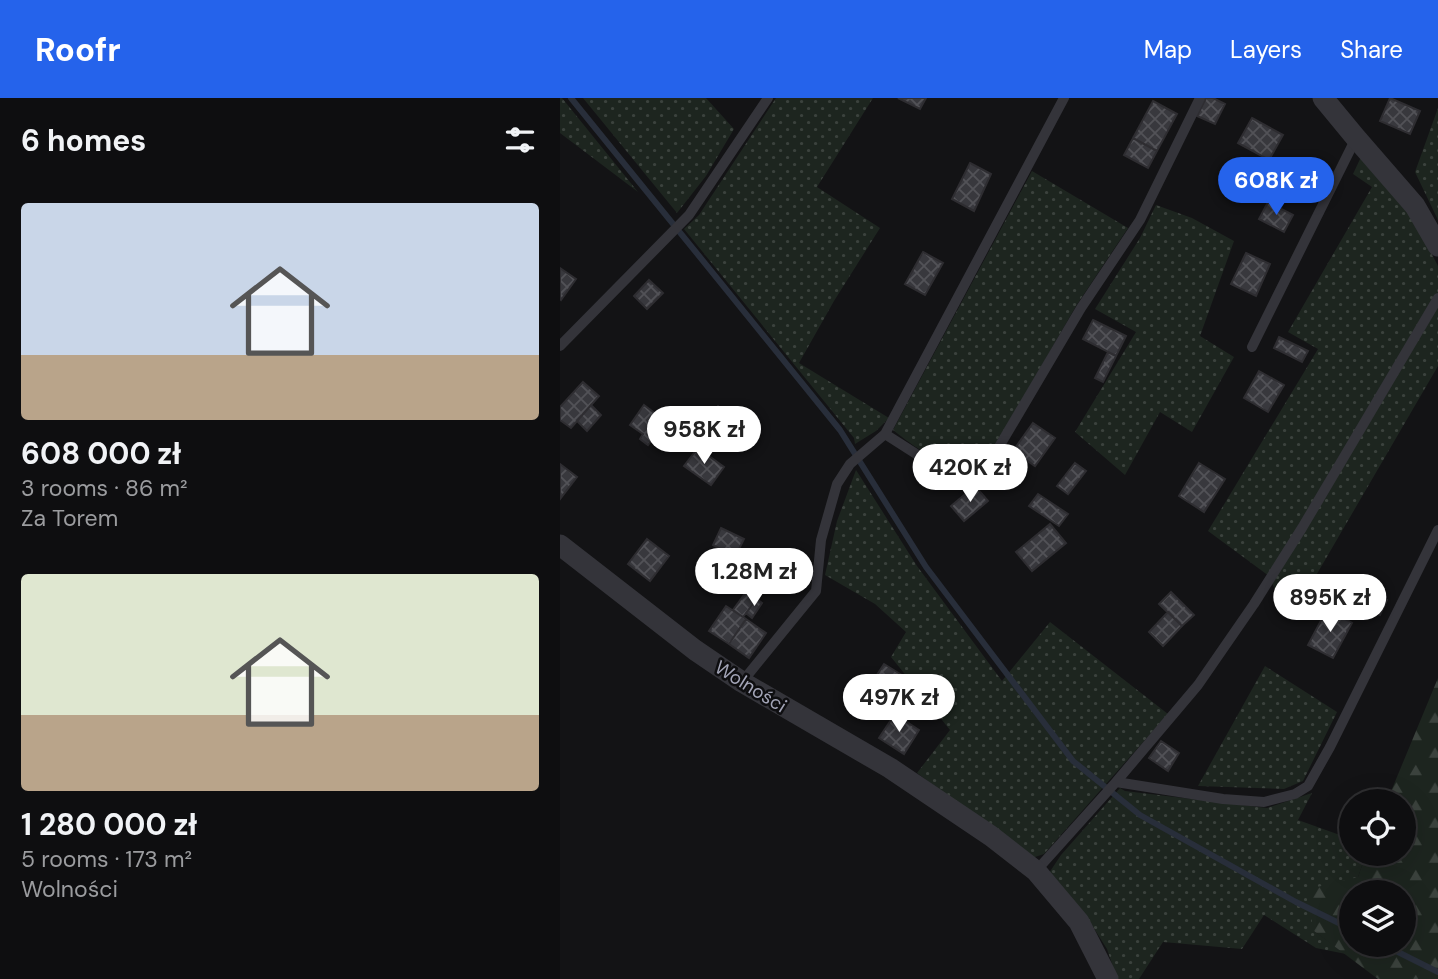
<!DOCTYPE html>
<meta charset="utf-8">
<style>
:root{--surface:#0e0e10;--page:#1c1c1e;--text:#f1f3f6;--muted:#9b9c9f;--line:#2e2e30;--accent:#2563eb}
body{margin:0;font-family:"DM Sans",sans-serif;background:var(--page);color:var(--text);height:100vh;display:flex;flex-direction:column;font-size:26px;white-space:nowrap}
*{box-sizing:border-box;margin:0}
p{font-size:23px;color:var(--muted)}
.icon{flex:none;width:38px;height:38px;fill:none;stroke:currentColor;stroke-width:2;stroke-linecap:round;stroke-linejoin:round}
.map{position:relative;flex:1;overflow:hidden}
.sheet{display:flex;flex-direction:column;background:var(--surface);width:560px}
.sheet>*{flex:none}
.controls{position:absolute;left:779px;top:691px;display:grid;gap:14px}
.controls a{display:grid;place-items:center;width:77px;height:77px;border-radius:50%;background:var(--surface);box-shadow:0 7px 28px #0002,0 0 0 2px var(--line);font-size:35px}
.price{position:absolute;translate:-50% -60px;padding:0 16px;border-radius:24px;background:#fff;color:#222;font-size:23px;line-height:46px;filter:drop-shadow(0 2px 4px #0008)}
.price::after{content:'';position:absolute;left:50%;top:42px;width:21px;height:16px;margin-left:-10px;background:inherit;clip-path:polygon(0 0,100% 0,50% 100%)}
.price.on{background:var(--accent);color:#fff}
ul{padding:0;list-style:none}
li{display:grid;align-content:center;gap:14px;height:371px;padding:0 21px}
li span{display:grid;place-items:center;height:217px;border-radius:7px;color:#555}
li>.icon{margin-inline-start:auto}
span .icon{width:126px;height:126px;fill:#fffc;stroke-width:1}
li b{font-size:30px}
h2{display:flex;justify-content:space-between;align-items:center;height:84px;padding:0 21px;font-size:30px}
header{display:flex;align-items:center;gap:42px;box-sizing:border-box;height:98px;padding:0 35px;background:var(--accent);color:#fff}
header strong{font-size:33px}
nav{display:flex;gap:38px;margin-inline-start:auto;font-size:24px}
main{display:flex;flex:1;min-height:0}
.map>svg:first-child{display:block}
.grass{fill:url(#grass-dots)}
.forest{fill:url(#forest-firs);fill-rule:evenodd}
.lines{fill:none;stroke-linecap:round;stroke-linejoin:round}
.stream{stroke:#282e3a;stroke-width:6}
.building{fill:url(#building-cross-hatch);stroke:#2e2d31;stroke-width:2}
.service{stroke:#34343a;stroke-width:10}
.minor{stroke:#34343a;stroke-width:21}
.labels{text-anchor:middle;stroke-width:5;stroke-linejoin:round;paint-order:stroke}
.street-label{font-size:19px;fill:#a3a5b7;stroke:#0e0e10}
</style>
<header>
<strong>Roofr</strong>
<nav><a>Map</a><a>Layers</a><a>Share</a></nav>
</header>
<main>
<section class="sheet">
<h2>6 homes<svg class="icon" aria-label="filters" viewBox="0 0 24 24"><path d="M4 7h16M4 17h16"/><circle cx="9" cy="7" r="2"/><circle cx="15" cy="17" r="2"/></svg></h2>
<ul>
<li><span style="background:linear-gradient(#c9d6e8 70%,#b9a48a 0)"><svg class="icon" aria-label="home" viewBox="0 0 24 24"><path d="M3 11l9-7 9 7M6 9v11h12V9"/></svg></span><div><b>608 000 zł</b><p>3 rooms · 86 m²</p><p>Za Torem</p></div></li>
<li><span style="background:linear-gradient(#dfe7d0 65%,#b9a48a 0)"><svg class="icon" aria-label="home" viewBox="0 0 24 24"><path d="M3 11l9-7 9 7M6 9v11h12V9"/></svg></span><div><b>1 280 000 zł</b><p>5 rooms · 173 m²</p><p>Wolności</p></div></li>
</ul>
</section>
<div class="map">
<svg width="878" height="881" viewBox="0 0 878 881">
<defs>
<pattern id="grass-dots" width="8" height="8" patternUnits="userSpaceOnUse" patternTransform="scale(1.75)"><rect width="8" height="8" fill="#1d251f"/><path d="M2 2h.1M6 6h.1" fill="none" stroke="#3b423d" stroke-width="1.8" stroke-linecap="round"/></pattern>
<pattern id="forest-firs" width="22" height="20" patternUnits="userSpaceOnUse" patternTransform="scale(1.75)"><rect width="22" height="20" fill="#1d251f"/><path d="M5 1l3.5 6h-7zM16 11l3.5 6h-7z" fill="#3b423d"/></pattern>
<pattern id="building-cross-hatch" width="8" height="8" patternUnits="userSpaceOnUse" patternTransform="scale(1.75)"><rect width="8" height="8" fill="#38383d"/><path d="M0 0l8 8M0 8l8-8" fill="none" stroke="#525257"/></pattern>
</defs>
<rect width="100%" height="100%" fill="#131315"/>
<path class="grass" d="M0,0H2L78,94L0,35Z
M23,0H146L174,31L146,78L117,115Z
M216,0H313L257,89L320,130L274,203L239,265L329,320L316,333L295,346L294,340L124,131L139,117Z
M878,10V122L855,74Z
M801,59L848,111L878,168V268L740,505L715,492L709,478L648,433L758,251L728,234L812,89L793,76Z
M472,73L568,130L516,208L456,312L429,356L403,371C373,362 357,351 333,332Z
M596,107L632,120L674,143L640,238L674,259L632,334L600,314L565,377L515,334L576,234L535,211L580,140Z
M296,372L357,468L442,583L490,524L608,616L484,756L472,760L357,675L390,632L331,559L346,534L315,506L265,477L277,423Z
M705,568L777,614L743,683L724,691L638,688Z
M560,690L565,693L707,710L752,695L738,722L791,741V756H806L798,779L754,833L786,856L756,850L704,817L682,851L603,844L579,881H557L547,851L528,821L489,775L501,757Z"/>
<path class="forest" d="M878,580V881H818L754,833L745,792L798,779L806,756H844V704L827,703ZM791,794H844V847H791Z"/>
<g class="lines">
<path class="stream" d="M11,0L280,332L366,469L513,663L580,717L736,804L791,831
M824,847L878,874"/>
</g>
<path class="building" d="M338,0H366L360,11Z
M646,0H653L665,6L655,26L637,18Z
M830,0L860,13L850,36L820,23Z
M593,3L617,16L597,53L573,40Z
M692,20L723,37L709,62L678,45Z
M573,40L597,53L588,70L564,57Z
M410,65L431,76L414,113L392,101Z
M708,104L733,117L724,134L699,121Z
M363,154L383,165L365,197L345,186Z
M686,155L710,166L696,198L671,186Z
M0,170L16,181L1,202L0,201Z
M89,182L103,195L87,211L74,198Z
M533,222L566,238L556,258L523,241Z
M719,239L748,253L742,264L714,250Z
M548,254L556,258L543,284L535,280Z
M699,273L724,287L708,314L684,300Z
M23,284L39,298L11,330L0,322V309Z
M31,307L41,317L27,333L17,323Z
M84,307L96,316L99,312L109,320L106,324L113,330L99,349L91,343L88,347L80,341L83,336L70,327Z
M158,308L177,322L168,333L149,319Z
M473,325L495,340L475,368L453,353Z
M138,350L164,369L151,387L124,368Z
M515,365L526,373L508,396L497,388Z
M639,365L665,381L644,414L619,398Z
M0,366L17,379L0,401Z
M415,388L428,403L404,423L391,408Z
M478,396L508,416L499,428L469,408Z
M490,426L506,445L472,473L456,454Z
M161,430L184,441L175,459L153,447Z
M87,441L109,458L90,483L68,466Z
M785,481L827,502L820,517L778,497Z
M186,494L197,501L183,519L173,512Z
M611,494L634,517L622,528L599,506Z
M197,501L202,505L192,520L186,515Z
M166,508L186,521L169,546L149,533Z
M767,511L792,525L773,560L748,547Z
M608,514L622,528L603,548L589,534Z
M186,521L206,535L189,560L169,546Z
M324,566L345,579L330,603L319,596L325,586L315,580Z
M335,616L359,632L344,656L319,640Z
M601,643L619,655L608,673L589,660Z"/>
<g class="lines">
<path class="service" d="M0,248L129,117L208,0
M692,249L796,40
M325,336L504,0
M182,584L256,493L261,442L277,386L290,366L325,336L375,368L406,376L433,359L521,210L580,122L640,0
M556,684L663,701L704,704L735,696L748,688L770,649L878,432
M476,773L556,684L638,587L694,506L742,430L878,200"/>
<path class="minor" d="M763,0L796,40L855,108L878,148
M0,447L135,552L182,584L330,670L431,738L476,773L519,824L548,881"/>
</g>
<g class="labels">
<g class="street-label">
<text transform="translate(191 588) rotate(32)" y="7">Wolności</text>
</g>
</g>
</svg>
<div class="controls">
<a><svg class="icon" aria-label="locate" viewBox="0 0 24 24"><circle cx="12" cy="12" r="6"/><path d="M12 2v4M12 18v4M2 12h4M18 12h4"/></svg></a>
<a><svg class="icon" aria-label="layers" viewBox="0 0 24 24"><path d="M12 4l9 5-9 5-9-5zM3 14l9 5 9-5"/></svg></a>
</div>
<b class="price on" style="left:716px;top:119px">608K zł</b>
<b class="price" style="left:144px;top:368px">958K zł</b>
<b class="price" style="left:410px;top:406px">420K zł</b>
<b class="price" style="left:194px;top:510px">1.28M zł</b>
<b class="price" style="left:770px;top:536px">895K zł</b>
<b class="price" style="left:339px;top:636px">497K zł</b>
</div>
</main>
